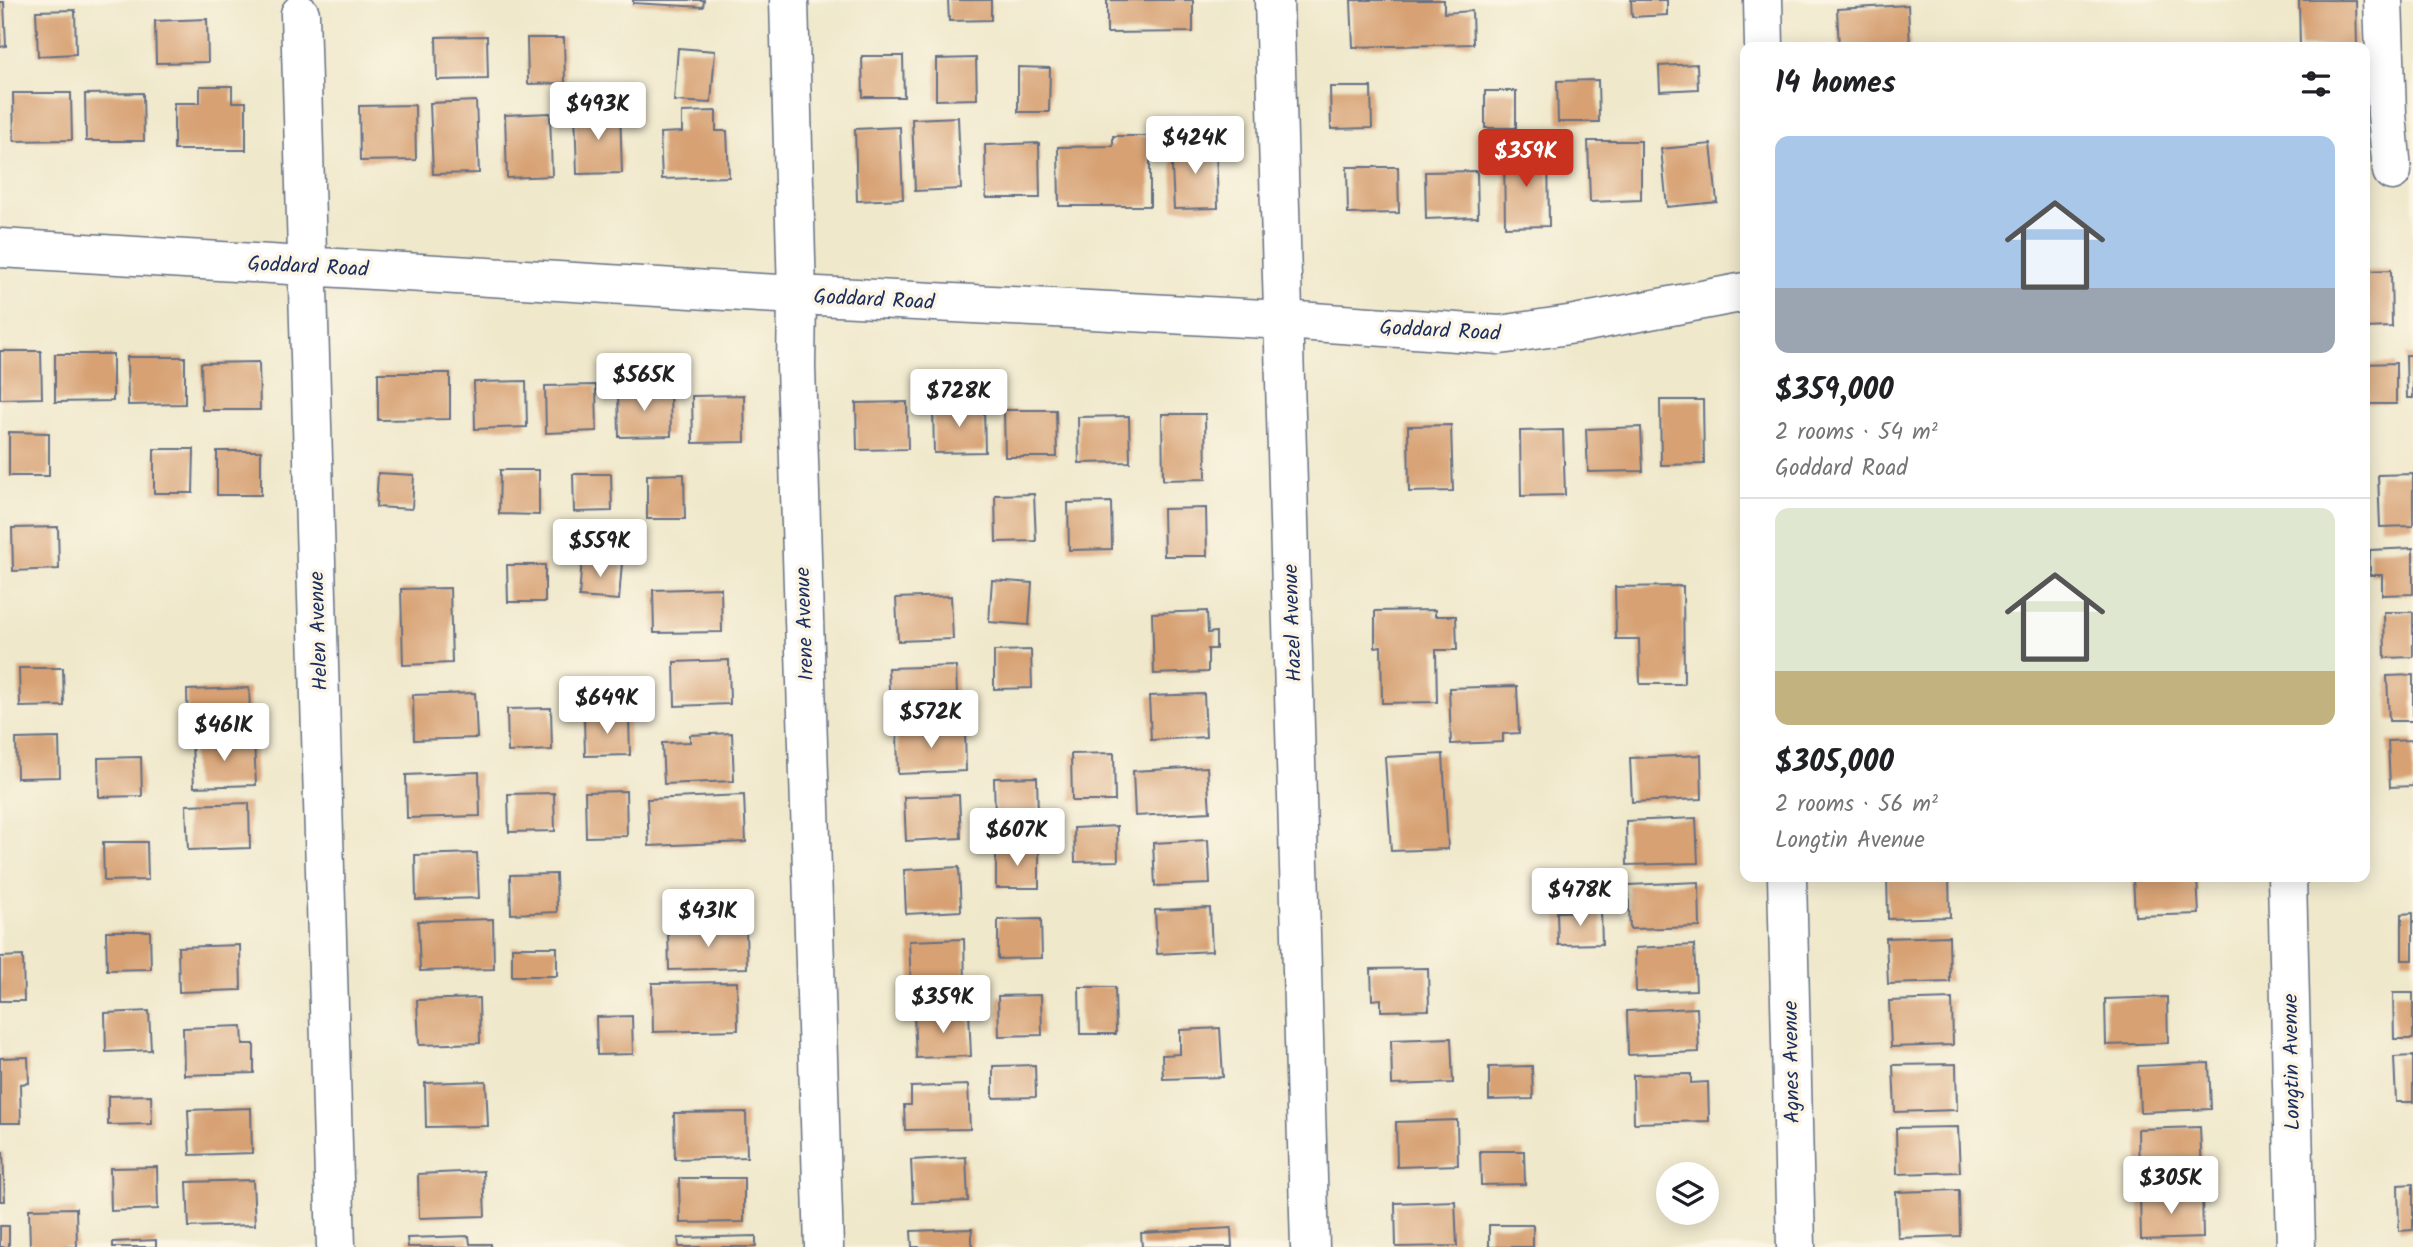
<!DOCTYPE html>
<meta charset="utf-8">
<style>
:root{--surface:#fff;--page:#f2f2f2;--text:#202124;--muted:#757577;--line:#e0e0e0;--accent:#c8321e}
body{margin:0;font-family:Kalam,sans-serif;background:var(--page);color:var(--text);height:100vh;display:flex;flex-direction:column;font-size:26px;white-space:nowrap}
*{box-sizing:border-box;margin:0}
p{font-size:23px;color:var(--muted)}
.icon{flex:none;width:38px;height:38px;fill:none;stroke:currentColor;stroke-width:2;stroke-linecap:round;stroke-linejoin:round}
.map{position:relative;flex:1;overflow:hidden}
.details{position:absolute;left:1740px;top:42px;width:630px;height:840px;display:flex;flex-direction:column;background:var(--surface);border-radius:14px;box-shadow:0 4px 18px #0003}
.details>*{flex:none}
.fabs{position:absolute;left:1656px;top:1162px;display:grid;gap:14px}
.fabs a{display:grid;place-items:center;width:63px;height:63px;border-radius:50%;background:var(--surface);box-shadow:0 4px 18px #0003;font-size:35px}
.price{position:absolute;translate:-50% -60px;padding:0 16px;border-radius:7px;background:#fff;color:#222;font-size:23px;line-height:46px;filter:drop-shadow(0 2px 4px #0008)}
.price::after{content:'';position:absolute;left:50%;top:42px;width:21px;height:16px;margin-left:-10px;background:inherit;clip-path:polygon(0 0,100% 0,50% 100%)}
.price.current{background:var(--accent);color:#fff}
ul{padding:0;list-style:none}
li{display:grid;align-content:center;gap:14px;height:371px;padding:0 35px}
li+li{border-top:2px solid var(--line)}
li span{display:grid;place-items:center;height:217px;border-radius:14px;color:#555}
li>.icon{margin-inline-start:auto}
span .icon{width:126px;height:126px;fill:#fffc;stroke-width:1}
li b{font-size:30px}
h2{display:flex;justify-content:space-between;align-items:center;height:84px;padding:0 35px;font-size:30px}
.map>svg:first-child{display:block}
.building{fill:#d7a173}
.lines{fill:none;stroke-linecap:round;stroke-linejoin:round}
.minor-casing{stroke:#657084;stroke-width:41}
.minor{stroke:#fff;stroke-width:38}
.labels{text-anchor:middle;stroke-width:7;stroke-linejoin:round;paint-order:stroke}
.street-label{font-size:21px;fill:#1b2f5e;stroke:#fcf5e5}
</style>
<div class="map">
<svg width="2413" height="1247" viewBox="0 0 2413 1247">
<rect width="100%" height="100%" fill="#fcf5e5"/>
<filter id="ink" filterUnits="userSpaceOnUse"><feTurbulence type="fractalNoise" baseFrequency=".0143" numOctaves="2"/><feDisplacementMap in="SourceGraphic" scale="14" xChannelSelector="R" yChannelSelector="G"/><feConvolveMatrix kernelMatrix="1 2 1 2 8 2 1 2 1" color-interpolation-filters="sRGB"/></filter>
<filter id="wash" filterUnits="userSpaceOnUse"><feTurbulence type="fractalNoise" baseFrequency=".00686" numOctaves="4" result="noise"/><feDisplacementMap in="SourceGraphic" scale="28" xChannelSelector="R" yChannelSelector="G"/><feGaussianBlur stdDeviation="1.57" result="paint"/><feColorMatrix in="noise" values="0 0 0 0 0 0 0 0 0 0 0 0 0 0 0 0 0 1.4 0 .05"/><feComposite in="paint" operator="in"/></filter>
<g filter="url(#wash)">
<rect width="100%" height="100%" fill="#efe8cb"/>
<g id="blocks">
<path class="building" d="M633,0H704L703,7L633,3Z
M948,0H991V20L949,21Z
M1107,0H1193V32L1107,33Z
M1351,0H1444V13L1472,11L1473,44L1353,47Z
M1631,0H1667V15L1632,17Z
M2299,0H2356L2357,47H2300Z
M0,2H4L6,46L0,47Z
M1908,5L1910,47H1839L1837,9Z
M75,10L76,54L38,56L36,11Z
M207,19L208,62L156,63L155,21Z
M487,36L488,79L437,80L436,37Z
M527,38H564L565,83L528,84Z
M678,48L715,51L711,103L674,101Z
M862,56H903L904,97H863Z
M976,58L977,99L936,100V59Z
M1697,64L1698,89L1660,91L1659,66Z
M1018,67L1050,68L1049,112H1018Z
M1598,80L1599,122H1558L1557,81Z
M200,86H232V102H246V150H174V103H200Z
M1330,87H1371L1372,128L1331,129Z
M1485,91H1516V128H1485Z
M13,93H71L72,140L14,141Z
M143,93L144,141H86L85,94Z
M476,101L479,173L433,174L430,103Z
M415,105L416,160L360,161L359,106Z
M620,109L622,173L577,174L575,110Z
M716,111V131H727L729,177L662,179L660,133L682,132V112Z
M550,113L552,176L507,178L505,115Z
M958,117L961,189L915,191L912,119Z
M900,127L903,199L857,201L855,129Z
M1113,136H1150V206H1059L1058,147L1113,146Z
M1588,141H1641V200L1590,202Z
M1039,143L1040,198H986L985,145Z
M1216,144L1218,208L1174,209L1171,145Z
M1711,144L1717,202L1667,207L1661,149Z
M1548,151L1549,226L1505,227L1504,152Z
M1347,167H1398L1399,213L1348,214Z
M1477,171L1478,217L1426,219L1425,172Z
M2391,270L2392,327L2364,328V271Z
M0,351H41L42,398L0,399Z
M55,354H113V401L55,402Z
M2406,355H2413V398H2407Z
M127,357H185V404L128,405Z
M259,362L260,410H202L201,363Z
M2396,363V404H2364V364Z
M378,373H450V419L378,420Z
M526,381L527,427L475,429L474,382Z
M596,385L597,431L546,433L545,386Z
M670,389L671,436L619,437L618,390Z
M744,395L745,442L693,443L692,396Z
M1660,400H1703L1704,464L1661,465Z
M907,402L908,449L857,450L856,403Z
M933,406H984L985,452L934,453Z
M1004,410H1056L1057,457H1005Z
M1162,414H1205L1206,479L1163,480Z
M1129,416L1130,462L1079,463L1078,417Z
M1451,425L1453,491L1409,492L1408,426Z
M1641,427L1643,471L1588,472L1586,429Z
M1563,430L1565,495L1521,496L1520,431Z
M9,432L49,433V476H9Z
M154,449H194L193,493H154Z
M217,451H261V495H217Z
M500,470H539V515L499,514Z
M378,473L414,475L412,509L376,507Z
M573,474H611L612,511L574,512Z
M684,474L685,519H647V475Z
M2413,474V526L2380,527L2378,475Z
M1034,494L1036,541L996,542L995,495Z
M1111,502L1112,549L1069,550L1068,503Z
M1206,508L1207,556H1164L1163,509Z
M58,527L59,569L13,571L12,528Z
M2413,548V594L2382,595V575H2370V550Z
M582,558L622,562L619,600L579,597Z
M507,565H545V602H508Z
M992,580L1032,583L1029,625L989,622Z
M1683,586L1684,684H1640L1639,639H1616L1615,587Z
M450,588L452,663L403,665L401,589Z
M721,588L722,632L654,633L653,590Z
M951,596L953,639L898,641L896,598Z
M1435,610V616H1456L1457,650H1436L1437,702L1382,703L1381,646L1375,647V611Z
M1207,611L1208,633L1216,632V649H1208V672L1154,674L1152,613Z
M2384,612H2413V657L2385,658Z
M1031,650L1032,688L994,689V651Z
M729,660L730,704L675,706L674,662Z
M956,666L957,694H938V709L890,711L888,668Z
M19,668H63L64,706L20,707Z
M2413,675V721H2389L2387,676Z
M1517,686L1519,733L1503,734V742L1451,744L1449,688Z
M249,688L251,733L188,735L187,690Z
M475,693L477,738L414,740L413,695Z
M1204,694L1206,737L1151,740L1149,696Z
M551,708L552,750L508,752L507,709Z
M629,717L630,755L585,756L584,718Z
M965,727L966,771L898,774L897,730Z
M732,733L734,781L664,784L662,743L690,742V735Z
M59,738L60,777L17,778L16,739Z
M254,740L256,785L194,787L192,742Z
M2413,740V786L2390,787L2388,741Z
M1114,753L1115,801H1072L1071,754Z
M1443,754L1448,849L1391,851L1385,757Z
M1701,755L1702,799L1632,802L1630,758Z
M141,757L142,796L99,797L98,758Z
M1207,767L1210,812L1135,816L1133,771Z
M479,772L480,816L407,818L406,775Z
M1037,777L1038,816L995,817L994,778Z
M626,791L627,836L586,837L585,792Z
M554,793L555,831L509,832L508,794Z
M744,795L746,842L649,846L647,799Z
M959,795L961,838L906,841L904,797Z
M249,803L250,848L188,850L186,805Z
M1696,818L1698,863L1627,865L1626,821Z
M1117,826L1118,861L1075,862L1074,828Z
M1208,840L1210,884L1155,886L1153,843Z
M103,842H147L148,880L104,881Z
M996,849H1039V888H996Z
M477,853L479,898L416,900L415,855Z
M959,867L961,911L906,914L904,870Z
M556,874L557,912L511,914L510,875Z
M1887,877H1949L1950,917L1888,919Z
M2133,877H2197L2199,914L2135,916Z
M1699,882L1700,927L1630,929L1628,885Z
M1210,908L1212,951L1157,954L1155,910Z
M1601,911L1602,944L1558,945L1557,912Z
M2413,913V960H2402V914Z
M493,919L494,969L420,971L418,921Z
M1041,919L1042,958L998,959V920Z
M746,928L747,968L669,970L668,930Z
M106,931H150L151,969L107,970Z
M1949,936L1950,982L1888,984L1886,938Z
M964,939L965,983L911,986L909,941Z
M240,945L241,990L179,992L178,947Z
M1694,945L1696,990L1636,992L1635,948Z
M512,947H557V976H512Z
M23,956L24,1001H0V957Z
M1428,968L1429,1010L1381,1011V999L1372,1000L1371,969Z
M737,982L738,1030L653,1032L652,983Z
M1079,987H1115L1116,1034H1080Z
M2393,993H2413V1039H2394Z
M1041,995L1042,1035L999,1036L998,996Z
M2167,997L2168,1043L2106,1045L2105,999Z
M479,998L480,1043L419,1045L417,1000Z
M1952,999L1953,1045L1891,1047L1889,1001Z
M1697,1008L1699,1052L1628,1055L1627,1011Z
M149,1011L151,1050L106,1052L105,1013Z
M969,1012L971,1056L916,1058L914,1015Z
M632,1016L633,1054L597,1055L596,1017Z
M242,1026L243,1044H254V1073L184,1075L183,1028Z
M1220,1028L1223,1077L1163,1079L1162,1055L1180,1054V1030Z
M1451,1038L1453,1083L1392,1085L1391,1040Z
M2413,1056V1102H2396L2394,1057Z
M28,1057L29,1083L20,1084L21,1123H0V1058Z
M2209,1063L2211,1109L2140,1112L2138,1066Z
M1956,1064L1957,1110L1895,1112L1893,1065Z
M1035,1065L1036,1097L993,1098V1066Z
M1532,1066L1533,1099L1489,1100V1067Z
M1691,1074V1083L1708,1082L1709,1121L1634,1123L1633,1075Z
M486,1081L488,1126L426,1127L425,1083Z
M968,1085L970,1129L905,1130L904,1105H911V1087Z
M151,1095L152,1124L108,1125V1096Z
M251,1108L252,1153L190,1155L188,1110Z
M746,1112L747,1157L675,1159L674,1113Z
M1457,1120L1458,1165L1397,1167L1396,1122Z
M1958,1127L1960,1172L1897,1174L1896,1128Z
M2200,1127L2202,1173L2139,1175L2138,1129Z
M1480,1151H1524L1525,1184L1481,1185Z
M0,1152H3L5,1201H0Z
M966,1157L968,1201L913,1203L911,1160Z
M157,1167L158,1209L111,1211L110,1168Z
M483,1171L485,1216L419,1218L418,1174Z
M679,1178H744V1222L680,1223Z
M253,1180L255,1225L189,1227L187,1182Z
M2413,1184V1230L2399,1231L2398,1185Z
M1959,1190L1960,1236L1898,1238L1896,1192Z
M2202,1192L2203,1238L2141,1240L2140,1194Z
M1455,1201L1457,1246L1396,1247L1395,1203Z
M76,1208L77,1247H30L29,1209Z
M1489,1225H1533V1247H1489Z
M0,1226H9V1247H0Z
M1231,1228L1232,1247H1142L1141,1233Z
M972,1229V1247H912L911,1231Z
M469,1236L470,1244H491V1247H408L407,1238Z
M756,1236V1247H679L678,1238Z
M156,1240V1247H113V1242Z"/>
</g>
</g>
<g filter="url(#ink)">
<use href="#blocks" fill-opacity="0" stroke="#657084" stroke-width="2"/>
<g class="lines">
<g class="minor-casing">
<path id="minor" d="M789,0L797,295L796,367L824,1247
M1274,0L1310,1247
M1763,0L1764,47
M2383,0L2387,114L2392,171
M300,14L336,1247
M0,248L760,293L1284,320L1500,335L1575,324L1745,292
M1787,877L1796,1247
M2287,877L2296,1247"/>
</g>
<use href="#minor" class="minor"/>
</g>
</g>
<g class="labels">
<g class="street-label">
<text transform="translate(308 266) rotate(3)" y="7">Goddard Road</text>
<text transform="translate(874 299) rotate(3)" y="7">Goddard Road</text>
<text transform="translate(1440 330) rotate(3)" y="7">Goddard Road</text>
<text transform="translate(1292 623) rotate(-92)" y="7">Hazel Avenue</text>
<text transform="translate(804 624) rotate(-92)" y="7">Irene Avenue</text>
<text transform="translate(318 631) rotate(-92)" y="7">Helen Avenue</text>
<text transform="translate(1791 1062) rotate(-91)" y="7">Agnes Avenue</text>
<text transform="translate(2291 1062) rotate(-91)" y="7">Longtin Avenue</text>
</g>
</g>
</svg>
<div class="fabs">
<a><svg class="icon" aria-label="layers" viewBox="0 0 24 24"><path d="M12 4l9 5-9 5-9-5zM3 14l9 5 9-5"/></svg></a>
</div>
<b class="price" style="left:598px;top:142px">$493K</b>
<b class="price" style="left:1195px;top:176px">$424K</b>
<b class="price current" style="left:1526px;top:189px">$359K</b>
<b class="price" style="left:644px;top:413px">$565K</b>
<b class="price" style="left:959px;top:429px">$728K</b>
<b class="price" style="left:600px;top:579px">$559K</b>
<b class="price" style="left:607px;top:736px">$649K</b>
<b class="price" style="left:931px;top:750px">$572K</b>
<b class="price" style="left:224px;top:763px">$461K</b>
<b class="price" style="left:1017px;top:868px">$607K</b>
<b class="price" style="left:1580px;top:928px">$478K</b>
<b class="price" style="left:708px;top:949px">$431K</b>
<b class="price" style="left:943px;top:1035px">$359K</b>
<b class="price" style="left:2171px;top:1216px">$305K</b>
<section class="details">
<h2>14 homes<svg class="icon" aria-label="filters" viewBox="0 0 24 24"><path d="M4 7h16M4 17h16"/><circle cx="9" cy="7" r="2"/><circle cx="15" cy="17" r="2"/></svg></h2>
<ul>
<li><span style="background:linear-gradient(#a9c7e8 70%,#9aa5b1 0)"><svg class="icon" aria-label="home" viewBox="0 0 24 24"><path d="M3 11l9-7 9 7M6 9v11h12V9"/></svg></span><div><b>$359,000</b><p>2 rooms · 54 m²</p><p>Goddard Road</p></div></li>
<li><span style="background:linear-gradient(#dfe7d0 75%,#c2b280 0)"><svg class="icon" aria-label="home" viewBox="0 0 24 24"><path d="M3 11l9-7 9 7M6 9v11h12V9"/></svg></span><div><b>$305,000</b><p>2 rooms · 56 m²</p><p>Longtin Avenue</p></div></li>
</ul>
</section>
</div>
